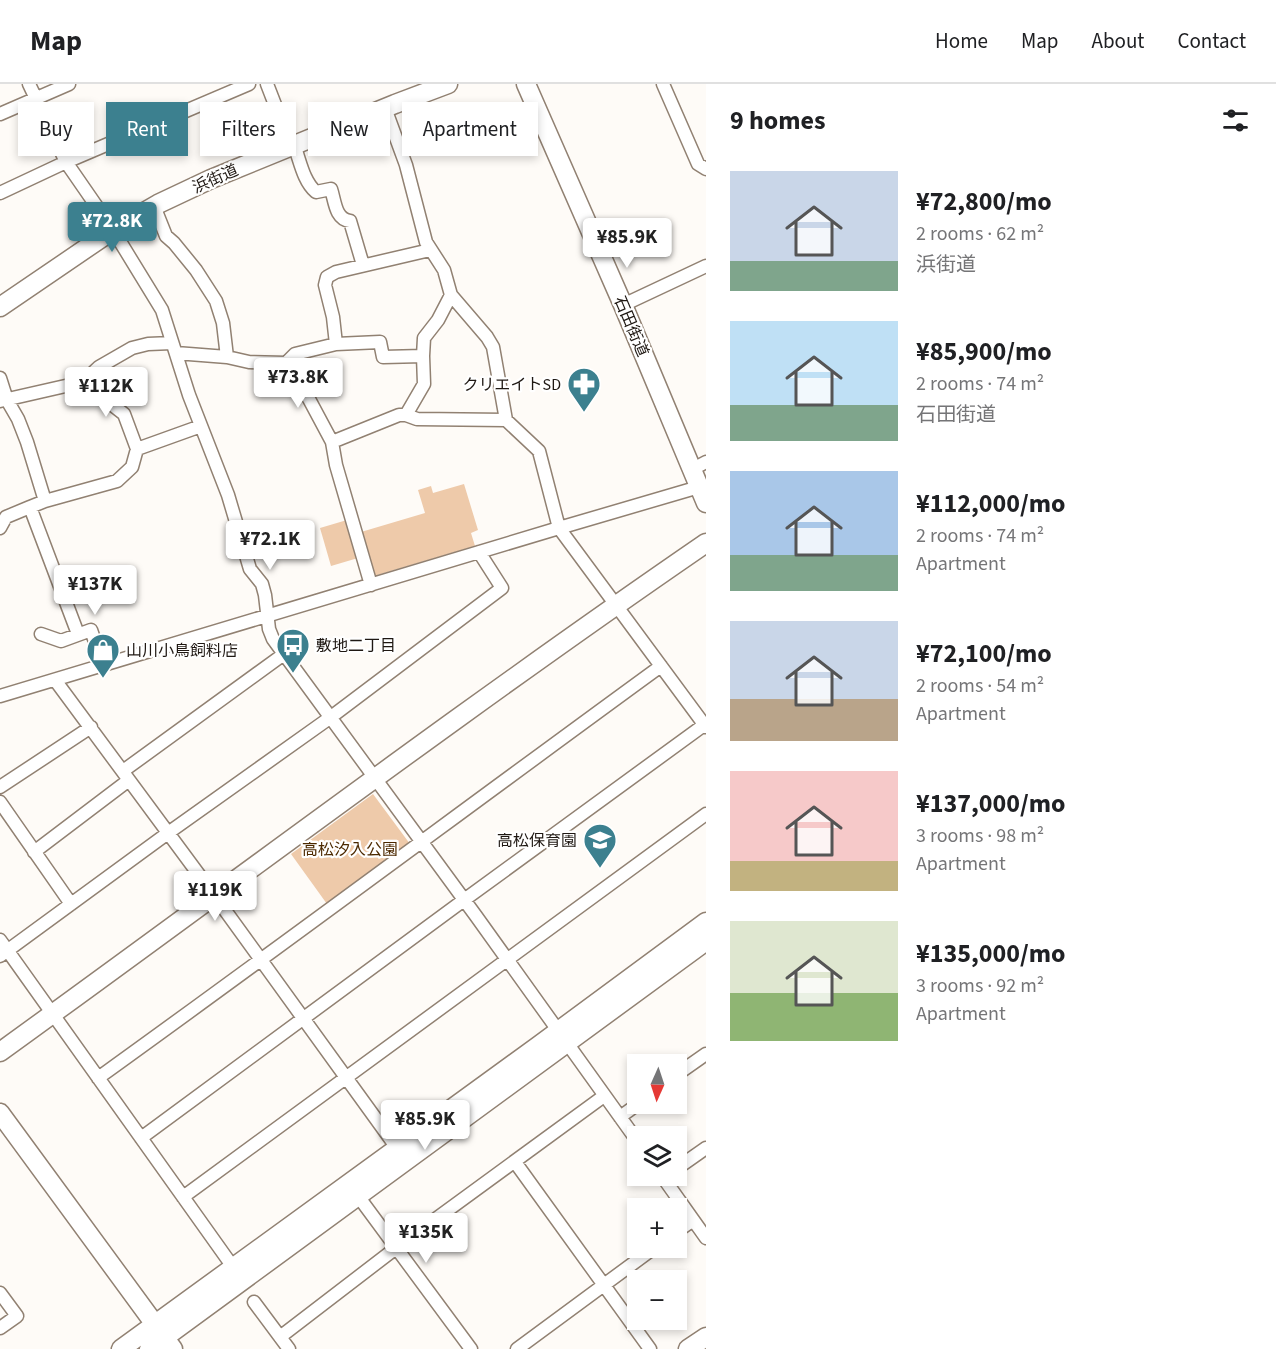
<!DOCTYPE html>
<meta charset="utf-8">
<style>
:root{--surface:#fff;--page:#f2f2f2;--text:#202124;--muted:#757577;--line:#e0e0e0;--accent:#3c808f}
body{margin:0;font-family:"Source Sans 3","Noto Sans JP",sans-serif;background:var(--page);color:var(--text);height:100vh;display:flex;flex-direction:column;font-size:22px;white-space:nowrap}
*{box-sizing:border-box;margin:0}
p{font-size:20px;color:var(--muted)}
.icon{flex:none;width:33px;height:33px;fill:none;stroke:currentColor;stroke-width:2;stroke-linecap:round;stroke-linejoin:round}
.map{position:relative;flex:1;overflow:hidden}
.drawer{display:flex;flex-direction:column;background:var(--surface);width:570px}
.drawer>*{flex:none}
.guide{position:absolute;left:18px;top:18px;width:570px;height:54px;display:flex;gap:12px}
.needle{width:39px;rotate:183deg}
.controls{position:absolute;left:627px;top:970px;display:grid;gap:12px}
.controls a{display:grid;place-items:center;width:60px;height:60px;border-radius:0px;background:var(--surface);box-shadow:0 3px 9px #0003;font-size:30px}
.price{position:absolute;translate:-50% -51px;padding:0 14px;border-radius:6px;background:#fff;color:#222;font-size:20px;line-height:39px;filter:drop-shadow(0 2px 3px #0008)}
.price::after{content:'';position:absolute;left:50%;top:36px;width:18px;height:14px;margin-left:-9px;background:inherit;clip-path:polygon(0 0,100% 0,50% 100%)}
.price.selected{background:var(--accent);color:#fff}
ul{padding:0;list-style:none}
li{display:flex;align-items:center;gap:18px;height:150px;padding:0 24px}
li span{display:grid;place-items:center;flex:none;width:168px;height:120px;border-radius:0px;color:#555}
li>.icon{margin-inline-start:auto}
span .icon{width:72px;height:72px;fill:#fffc;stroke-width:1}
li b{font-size:26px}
h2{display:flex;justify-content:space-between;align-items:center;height:72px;padding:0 24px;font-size:26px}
.tag{padding:0 21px;border-radius:0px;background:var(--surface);box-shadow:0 3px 9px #0003;font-size:21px;line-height:54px}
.tag.selected{background:var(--accent);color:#fff}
header{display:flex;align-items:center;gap:36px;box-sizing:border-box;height:84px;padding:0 30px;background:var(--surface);border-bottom:2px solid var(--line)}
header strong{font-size:28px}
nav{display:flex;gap:33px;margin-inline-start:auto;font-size:21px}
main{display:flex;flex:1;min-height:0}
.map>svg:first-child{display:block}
.green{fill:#eecaaa}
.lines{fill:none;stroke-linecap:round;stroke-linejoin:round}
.street-casing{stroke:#918172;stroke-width:15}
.secondary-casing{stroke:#918172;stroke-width:21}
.street{stroke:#fff;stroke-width:12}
.secondary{stroke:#fff;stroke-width:18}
.labels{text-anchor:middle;stroke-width:4.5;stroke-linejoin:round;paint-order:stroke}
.street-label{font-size:16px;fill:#1f1813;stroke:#fff}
.poi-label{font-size:16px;fill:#1f1813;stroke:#fff;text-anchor:end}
.park-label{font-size:16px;fill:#4c2900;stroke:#fff}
</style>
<header>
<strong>Map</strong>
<nav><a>Home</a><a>Map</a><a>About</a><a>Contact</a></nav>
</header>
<main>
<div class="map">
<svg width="706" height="1265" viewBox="0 0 706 1265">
<rect width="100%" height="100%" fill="#fefbf7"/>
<path class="green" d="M464,400L478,446L471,449L475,462L374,492L361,448L425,429L418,406L431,402L433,409Z
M347,436L358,474L331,482L320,444Z
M373,710L410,760L327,820L291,770Z"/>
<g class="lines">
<g class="street-casing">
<path id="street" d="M29,0L66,78L113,146L162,226L189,311L228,411L250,485L262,500L265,511L269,545L273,555L476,832L638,1058
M267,0L291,62
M663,0L698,80L706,85
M385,24L406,81L426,158L444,186L451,211L487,253L493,263L506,336
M0,30L69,0
M294,61C300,76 303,97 316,108L331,105C335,117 335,135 350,137L363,181
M0,109L66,78L249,0
M154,122L166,152L174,159L196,186L216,217L223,239L227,273
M623,221L706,182
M336,260L333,233L325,201L327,193L336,188L430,166
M176,269L227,273L249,278L286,279L295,270L336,260L380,258L383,273L423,272L424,254L438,236L451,211
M286,279L309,315L332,358
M0,294L7,316L18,335L27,358L45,417
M83,298L124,330L137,365
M0,317L83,298L99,283L132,264L148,260L172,259
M406,331L424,300L423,272
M691,386L706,378
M0,444L6,433L30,423
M371,501L336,381L332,358L399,331H406L417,335L506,336L539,367L559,444L706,643
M41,550L61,557L91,546L103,581
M78,550L30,423L45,417L117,397L132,383L137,365L201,342
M55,596L214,811L397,1064
M0,612L559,444L699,403
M123,687L284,570
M0,703L91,643
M0,718L71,820
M34,768L129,696
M0,856L233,1183
M0,872L168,749L331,633L502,504L479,468
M676,991L706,970
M98,994C287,858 473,719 661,582
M620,1033L638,1020
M141,1054L464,816L704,641
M515,1078L650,1265
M676,1085L706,1064
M662,1092L706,1154
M358,1112L471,1265
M183,1113L706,730
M676,1148L693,1136
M0,1209L17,1232L0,1244
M254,1218L289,1265
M280,1253L396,1164L604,1012
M517,1265L654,1164"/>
</g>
<g class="secondary-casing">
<path id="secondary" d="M526,0L623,221L706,419
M0,223L113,146L158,120L211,95L395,20L448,0
M0,968C235,798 467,623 706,459
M0,1029L173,1265
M121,1265L538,962L706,838
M149,1265L706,857
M688,1265L706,1253"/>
</g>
<use href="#street" class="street"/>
<use href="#secondary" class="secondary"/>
</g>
<defs>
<g id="pharmacy-pin" transform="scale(1.725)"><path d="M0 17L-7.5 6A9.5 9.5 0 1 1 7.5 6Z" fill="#3c808f" stroke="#fff"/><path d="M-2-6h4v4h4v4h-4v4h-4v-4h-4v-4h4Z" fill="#fff"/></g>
<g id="bus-pin" transform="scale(1.725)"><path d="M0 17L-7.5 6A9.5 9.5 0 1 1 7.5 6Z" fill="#3c808f" stroke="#fff"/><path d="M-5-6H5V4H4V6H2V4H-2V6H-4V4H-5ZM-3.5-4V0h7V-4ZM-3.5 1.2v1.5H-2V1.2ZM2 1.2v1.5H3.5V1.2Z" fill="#fff"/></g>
<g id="shop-pin" transform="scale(1.725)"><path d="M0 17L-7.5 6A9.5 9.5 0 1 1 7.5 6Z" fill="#3c808f" stroke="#fff"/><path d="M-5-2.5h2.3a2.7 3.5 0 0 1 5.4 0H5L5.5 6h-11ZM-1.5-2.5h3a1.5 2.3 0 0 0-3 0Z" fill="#fff"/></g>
<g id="school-pin" transform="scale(1.725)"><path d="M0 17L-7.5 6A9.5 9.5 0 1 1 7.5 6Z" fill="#3c808f" stroke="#fff"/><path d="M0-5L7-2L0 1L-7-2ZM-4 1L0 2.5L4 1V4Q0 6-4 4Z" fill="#fff"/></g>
</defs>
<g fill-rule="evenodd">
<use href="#pharmacy-pin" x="584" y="300"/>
<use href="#bus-pin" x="293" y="561"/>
<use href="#shop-pin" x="103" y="566"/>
<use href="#school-pin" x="600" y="756"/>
</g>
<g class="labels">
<g class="street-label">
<text transform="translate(215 94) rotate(-24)" y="6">浜街道</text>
<text transform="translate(632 242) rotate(67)" y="6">石田街道</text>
</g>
<g class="poi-label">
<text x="561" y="306">クリエイトSD</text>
<text x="316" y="567" text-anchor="start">敷地二丁目</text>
<text x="126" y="572" text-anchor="start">山川小鳥飼料店</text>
<text x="577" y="762">高松保育園</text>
</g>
<g class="park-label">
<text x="350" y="771">高松汐入公園</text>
</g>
</g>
</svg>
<div class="controls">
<a><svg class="needle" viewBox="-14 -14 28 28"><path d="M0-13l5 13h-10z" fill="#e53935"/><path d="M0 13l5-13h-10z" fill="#757577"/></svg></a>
<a><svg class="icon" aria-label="layers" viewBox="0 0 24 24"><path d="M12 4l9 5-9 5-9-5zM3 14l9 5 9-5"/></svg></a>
<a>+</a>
<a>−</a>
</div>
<b class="price selected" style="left:112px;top:169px">¥72.8K</b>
<b class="price" style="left:627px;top:185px">¥85.9K</b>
<b class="price" style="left:298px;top:325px">¥73.8K</b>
<b class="price" style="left:106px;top:334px">¥112K</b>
<b class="price" style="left:270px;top:487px">¥72.1K</b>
<b class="price" style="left:95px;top:532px">¥137K</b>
<b class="price" style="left:215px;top:838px">¥119K</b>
<b class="price" style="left:425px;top:1067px">¥85.9K</b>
<b class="price" style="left:426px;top:1180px">¥135K</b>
<div class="guide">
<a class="tag">Buy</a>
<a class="tag selected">Rent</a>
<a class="tag">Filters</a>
<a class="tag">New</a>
<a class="tag">Apartment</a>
</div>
</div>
<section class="drawer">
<h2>9 homes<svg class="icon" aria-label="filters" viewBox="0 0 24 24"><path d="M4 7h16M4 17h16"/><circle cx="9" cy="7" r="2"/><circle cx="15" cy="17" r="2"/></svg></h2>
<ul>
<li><span style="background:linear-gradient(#c9d6e8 75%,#7fa58c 0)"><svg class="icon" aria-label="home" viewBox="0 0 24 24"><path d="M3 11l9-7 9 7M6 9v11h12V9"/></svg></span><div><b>¥72,800/mo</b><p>2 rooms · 62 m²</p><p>浜街道</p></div></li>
<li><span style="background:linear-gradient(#bfe0f5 70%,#7fa58c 0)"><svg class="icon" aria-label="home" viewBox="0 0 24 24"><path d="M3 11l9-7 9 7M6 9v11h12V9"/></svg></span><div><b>¥85,900/mo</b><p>2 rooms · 74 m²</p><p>石田街道</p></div></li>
<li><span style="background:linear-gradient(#a9c7e8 70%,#7fa58c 0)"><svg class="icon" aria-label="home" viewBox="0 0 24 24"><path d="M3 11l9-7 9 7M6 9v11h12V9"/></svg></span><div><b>¥112,000/mo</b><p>2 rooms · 74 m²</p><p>Apartment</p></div></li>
<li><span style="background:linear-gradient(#c9d6e8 65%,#b9a48a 0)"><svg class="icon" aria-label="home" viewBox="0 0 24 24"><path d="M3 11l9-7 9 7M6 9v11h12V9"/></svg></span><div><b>¥72,100/mo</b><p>2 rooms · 54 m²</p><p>Apartment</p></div></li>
<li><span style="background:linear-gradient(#f6c9c9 75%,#c2b280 0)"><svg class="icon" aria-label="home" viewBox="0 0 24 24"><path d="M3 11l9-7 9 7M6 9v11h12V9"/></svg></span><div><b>¥137,000/mo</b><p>3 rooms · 98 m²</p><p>Apartment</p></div></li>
<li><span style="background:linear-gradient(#dfe7d0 60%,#8fb573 0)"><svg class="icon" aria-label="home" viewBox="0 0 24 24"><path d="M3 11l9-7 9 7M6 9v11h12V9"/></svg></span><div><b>¥135,000/mo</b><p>3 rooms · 92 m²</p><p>Apartment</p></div></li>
</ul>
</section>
</main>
